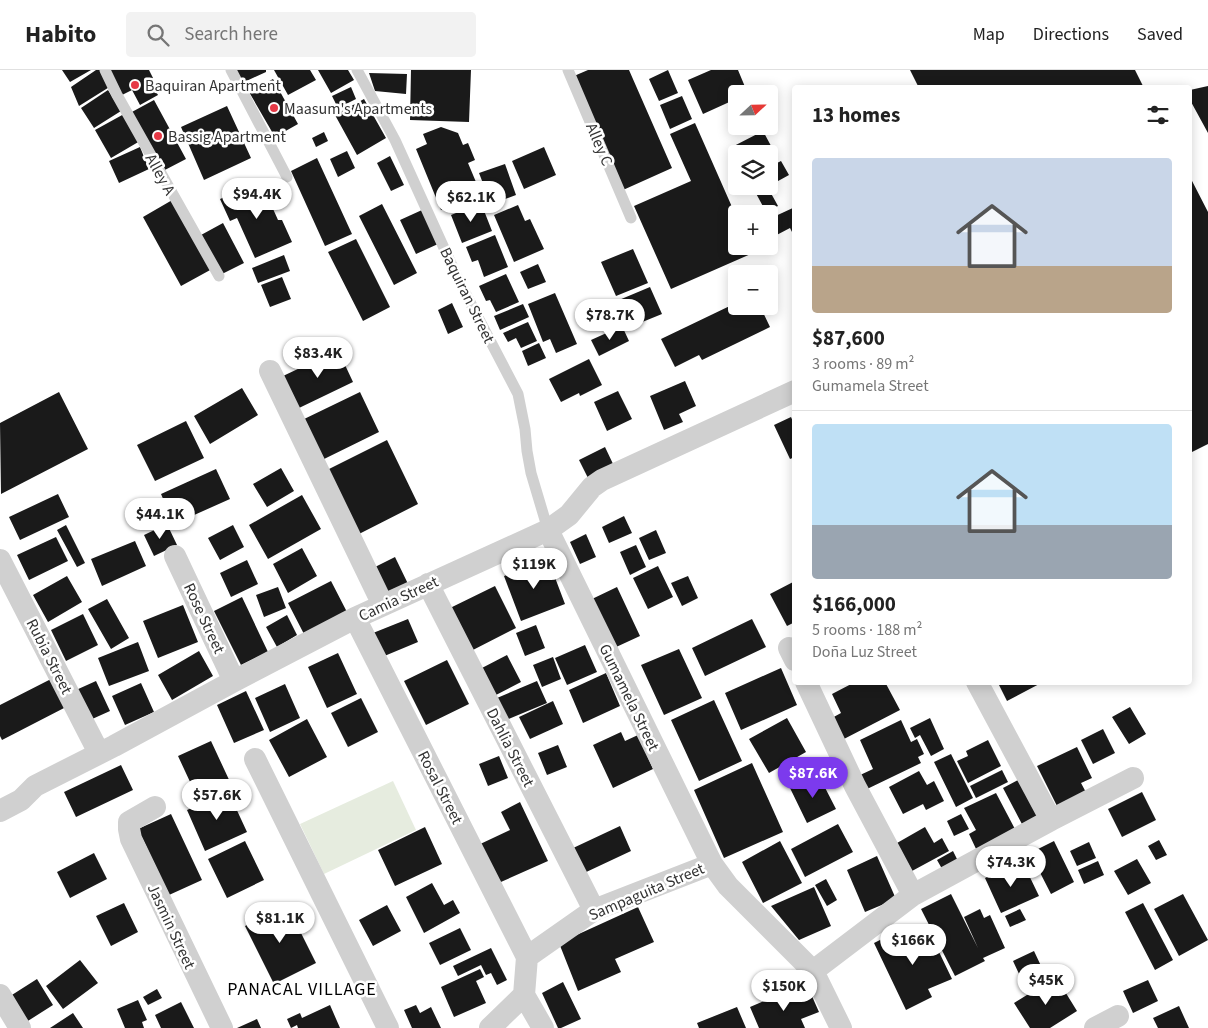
<!DOCTYPE html>
<meta charset="utf-8">
<style>
:root{--surface:#fff;--page:#f2f2f2;--text:#222;--muted:#767676;--line:#e0e0e0;--accent:#7c3aed}
body{margin:0;font-family:"Source Sans 3",sans-serif;background:var(--page);color:var(--text);height:100vh;display:flex;flex-direction:column;font-size:19px;white-space:nowrap}
*{box-sizing:border-box;margin:0}
p{font-size:16px;color:var(--muted)}
.icon{flex:none;width:28px;height:28px;fill:none;stroke:currentColor;stroke-width:2;stroke-linecap:round;stroke-linejoin:round}
.map{position:relative;flex:1;overflow:hidden}
.drawer{position:absolute;left:792px;top:15px;width:400px;height:600px;display:flex;flex-direction:column;background:var(--surface);border-radius:5px;box-shadow:0 2px 12px #0003}
.drawer>*{flex:none}
.needle{width:32px;rotate:68deg}
.tools{position:absolute;left:728px;top:15px;display:grid;gap:10px}
.tools a{display:grid;place-items:center;width:50px;height:50px;border-radius:5px;background:var(--surface);box-shadow:0 2px 12px #0003;font-size:25px}
.price{position:absolute;translate:-50% -42px;padding:0 11px;border-radius:18px;background:#fff;color:#222;font-size:16px;line-height:32px;filter:drop-shadow(0 1px 2px #0008)}
.price::after{content:'';position:absolute;left:50%;top:30px;width:15px;height:11px;margin-left:-8px;background:inherit;clip-path:polygon(0 0,100% 0,50% 100%)}
.price.selected{background:var(--accent);color:#fff}
ul{padding:0;list-style:none}
li{display:grid;align-content:center;gap:10px;height:265px;padding:0 20px}
li+li{border-top:1px solid var(--line)}
li span{display:grid;place-items:center;height:155px;border-radius:5px;color:#555}
li>.icon{margin-inline-start:auto}
span .icon{width:90px;height:90px;fill:#fffc;stroke-width:1}
li b{font-size:21px}
h2{display:flex;justify-content:space-between;align-items:center;height:60px;padding:0 20px;font-size:21px}
header{display:flex;align-items:center;gap:30px;box-sizing:border-box;height:70px;padding:0 25px;background:var(--surface);border-bottom:1px solid var(--line)}
header strong{font-size:24px}
nav{display:flex;gap:28px;margin-inline-start:auto;font-size:18px}
.search{width:350px;height:45px;background:var(--page);display:flex;align-items:center;gap:12px;box-sizing:border-box;padding:0 18px;border-radius:5px;color:var(--muted);font-size:19px}
.map>svg:first-child{display:block}
.grass{fill:#e6ecdf}
.building{fill:#1a1a1a}
.lines{fill:none;stroke-linecap:round;stroke-linejoin:round}
.lane{stroke:#d0d0d0;stroke-width:11}
.street{stroke:#d0d0d0;stroke-width:22}
.poi-dot{fill:#e63946;stroke:#fff;stroke-width:2}
.labels{text-anchor:middle;stroke-width:5;stroke-linejoin:round;paint-order:stroke}
.poi-label{font-size:16px;fill:#333;stroke:#fff;text-anchor:start}
.street-label{font-size:16px;fill:#333;stroke:#fff}
.neighbourhood-label{font-size:18px;letter-spacing:1px;fill:#000;stroke:#fff}
</style>
<header>
<strong>Habito</strong>
<div class="search"><svg class="icon" aria-label="search" viewBox="0 0 24 24"><circle cx="10" cy="10" r="6"/><path d="M15 15l6 6"/></svg>Search here</div>
<nav><a>Map</a><a>Directions</a><a>Saved</a></nav>
</header>
<div class="map">
<svg width="1208" height="958" viewBox="0 0 1208 958">
<rect width="100%" height="100%" fill="#fff"/>
<path class="grass" d="M393,711L416,760L324,804L300,754Z"/>
<path class="building" d="M62,0H91L70,12Z
M96,0H101L111,16L79,36L71,17Z
M109,0H149L153,8L150,10L158,25L140,35L132,20L122,25Z
M235,0H266V2L242,13Z
M274,0H310L316,10L288,25Z
M318,0H348L354,10L331,23Z
M411,0H471L469,52L410,50Z
M588,0H629L672,98L623,120L574,6Z
M668,0L678,23L659,31L649,9Z
M711,0H738L748,24H736V29L703,44L688,10Z
M910,0H1135L1144,18H919Z
M369,3L407,4L406,24L375,21Z
M273,9L298,54L275,67L249,22Z
M1208,16V63L1190,30V20Z
M351,17L356,29L338,38L332,26Z
M108,20L121,41L94,58L81,38Z
M682,26L692,49L670,59L660,35Z
M364,29L386,68L357,85L335,45Z
M154,30L186,89L161,102L130,43Z
M227,36L251,88L204,110L181,57Z
M124,44L140,71L111,88L95,60Z
M695,53L736,146V176H750L753,183L671,219L634,136L691,111L670,64Z
M441,57L458,63L463,75L468,73L475,90L468,93L481,124L441,140L416,79L427,74L423,64Z
M763,61L777,87L769,92V84H736V90L730,78Z
M324,62L328,71L316,77L312,68Z
M140,77L149,99L119,113L109,91Z
M544,77L556,105L524,119L512,91Z
M347,81L355,98L338,107L330,89Z
M390,86L404,115L391,121L377,93Z
M317,88L352,164L325,176L291,101Z
M781,91L789,105L769,116V97Z
M505,94L516,125L491,134L479,103Z
M1190,107L1208,142V374L1190,383Z
M261,112L278,150H282L292,172L255,188L237,148L230,151L220,129Z
M752,116H767L778,136L766,142Z
M174,129L212,199L181,216L143,147Z
M481,133L492,161L462,173L451,145Z
M382,134L417,203L394,215L359,146Z
M518,135L525,151L530,149L544,179L514,192L494,145Z
M795,137V168L790,158L769,169V149Z
M422,140L438,174L416,184L400,150Z
M223,153L244,193L222,204L201,165Z
M495,165L508,197L484,207L478,190L472,192L466,177Z
M356,169L390,237L363,251L328,182Z
M633,179L648,213L616,226L601,192Z
M284,185L290,201L258,213L252,198Z
M538,194L546,212L528,219L520,202Z
M506,204L519,232L496,242L490,230L486,231L479,216Z
M282,207L291,229L270,237L261,215Z
M650,217L662,244L630,257L619,230Z
M555,223L577,274L556,283L550,269L543,272L528,234Z
M452,233L463,257L448,264L438,240Z
M736,233V236H760L770,257L702,290L699,285L675,297L661,269Z
M523,234L529,247L500,260L494,246Z
M528,252L537,271L521,278L516,268L508,272L503,263Z
M622,256L629,271L599,286L591,270Z
M539,273L546,288L528,296L522,281Z
M338,280L353,312L299,338L283,306Z
M589,289L602,315L580,326L579,323L561,332L549,309Z
M685,311L696,336L679,344L683,352L664,360L650,326Z
M242,318L258,345L210,374L194,346Z
M618,321L632,349L607,361L594,332Z
M59,322L88,379L1,424L0,353Z
M360,322L379,362L320,391L300,351Z
M791,347L795,356V387L790,389L774,355Z
M186,351L204,388L155,411L137,375Z
M387,370L418,434L359,464L327,400Z
M605,377L614,396L588,408L579,390Z
M281,398L294,421L267,437L253,414Z
M216,399L230,429L174,454L161,424Z
M58,424L69,447L20,470L9,447Z
M302,425L321,459L268,489L249,455Z
M624,446L632,463L609,473L602,457Z
M167,454L177,475L154,486L144,465Z
M66,455L85,493L77,497L57,460Z
M233,455L244,477L220,490L208,468Z
M656,460L666,483L649,490L639,468Z
M586,464L596,487L580,494L570,472Z
M56,467L68,491L29,510L17,485Z
M135,471L146,496L102,516L91,489Z
M636,475L646,497L630,505L620,482Z
M302,478L317,506L288,523L273,494Z
M395,487L410,518L386,530L371,499Z
M548,489L565,534L521,551L504,506Z
M247,490L258,514L231,527L220,503Z
M658,496L673,527L648,539L633,508Z
M67,506L82,532L48,552L33,525Z
M688,506L698,528L682,536L671,513Z
M331,511L348,544L305,566L288,533Z
M795,511V552L787,556L770,524Z
M495,516L516,558L469,582L448,539Z
M278,517L286,538L264,547L256,525Z
M617,517L640,566L614,578L592,529Z
M242,527L268,582L241,595L214,541Z
M107,529L129,568L111,579L88,539Z
M183,535L198,572L158,588L143,551Z
M83,544L98,575L66,591L51,560Z
M287,545L297,565L277,577L266,557Z
M408,549L418,572L382,587L373,563Z
M752,549L766,577L705,606L692,578Z
M536,555L545,578L525,586L516,563Z
M138,572L149,601L109,616L98,588Z
M585,575L597,602L567,615L555,588Z
M679,579L702,628L664,645L641,595Z
M199,581L213,606L172,630L158,605Z
M338,583L357,624L327,638L308,597Z
M507,585L521,612L494,626L480,599Z
M553,587L561,609L542,617L533,595Z
M447,590L469,634L426,655L404,611Z
M781,598L797,635L741,660L725,623Z
M606,603L620,636L583,653L569,620Z
M51,609L66,637L2,670L0,666V635Z
M96,611L110,641L90,650L76,620Z
M537,611L547,633L506,650L497,628Z
M855,612H885L900,640L842,670L830,649L841,643L832,624Z
M1004,612H1043L1007,631L999,615Z
M141,613L154,642L125,655L112,626Z
M285,614L300,648L270,662L255,628Z
M246,621L264,660L234,673L217,635Z
M361,628L378,662L348,677L331,643Z
M714,630L742,691L699,711L671,650Z
M553,631L563,654L530,669L519,647Z
M1130,637L1146,664L1129,674L1112,647Z
M787,648L806,682L769,703L749,669Z
M930,648L944,679L931,686L920,665L915,668L910,658Z
M307,649L327,687L289,707L269,670Z
M901,650L911,672L917,669L924,684L918,687L921,693L865,720L858,706L873,699L860,670Z
M1103,659L1115,683L1093,694L1081,670Z
M621,662L625,671L638,665L653,699L613,718L593,675Z
M988,670L1001,696L968,713L957,691L968,686L966,681Z
M211,671L231,714L198,729L178,686Z
M558,675L567,697L547,705L538,683Z
M1077,677L1092,708L1081,713L1089,728L1060,742L1037,696Z
M951,684L973,728L956,737L934,692Z
M499,686L508,708L488,716L479,694Z
M752,693L783,762L724,788L694,720Z
M121,695L133,720L76,747L64,722Z
M1002,700L1008,712L976,728L970,716Z
M919,701L927,715L934,711L944,731L926,740L923,734L903,744L889,717Z
M818,704L836,739L807,753L790,718Z
M1022,708L1042,746L1023,756L1003,718Z
M228,721L247,762L205,781L187,740Z
M1142,722L1156,750L1122,767L1108,739Z
M996,723L1016,761L977,781L969,764L976,760L964,738Z
M520,732L548,791L494,815L476,776L510,760L501,742Z
M171,744L202,810L169,825L138,759Z
M961,744L969,759L954,766L947,751Z
M838,754L853,782L805,807L791,779Z
M620,756L631,781L582,804L571,779Z
M425,757L442,794L395,816L378,780Z
M925,757L934,773L942,768L949,781L912,801L897,773Z
M1159,770L1167,785L1156,790L1148,776Z
M245,771L264,810L227,828L208,789Z
M780,771L802,813L763,833L742,792Z
M1054,771L1074,812L1051,824L1030,783Z
M1089,772L1096,788L1077,796L1070,781Z
M953,781L960,795L945,804L937,790Z
M94,783L107,809L70,828L57,802Z
M877,786L896,829L865,842L847,800Z
M1137,789L1151,813L1128,825L1114,801Z
M1098,791L1104,805L1084,814L1078,800Z
M1010,796L1013,802L1025,797L1039,826L1001,843L985,808Z
M826,809L837,830L827,836L815,815Z
M432,813L444,835L453,830L460,843L424,863L406,827Z
M814,817L831,856L799,870L771,836Z
M951,824L978,878L964,847L980,839L984,848L990,845L1005,878L983,888L985,891L955,906L921,839Z
M1183,824L1208,870L1179,886L1154,839Z
M124,833L138,862L111,876L96,846Z
M1143,833L1173,890L1155,900L1125,842Z
M287,835L316,893L274,914L245,856Z
M387,835L401,861L373,876L359,850Z
M638,837L654,872L615,889L621,902L578,921L559,873Z
M1020,839L1026,850L1010,857L1005,846Z
M460,858L471,880L440,895L429,873Z
M928,859L952,909L928,919L932,927L906,940L874,873L900,860L904,870Z
M491,878L507,910L497,915L491,903L486,905L481,895L458,906L453,896Z
M1034,881L1042,898L1021,908L1013,891Z
M80,890L98,913L63,939L46,916Z
M480,899L484,907L476,911L486,933L454,947L441,917Z
M1056,907L1077,941L1050,958H1030L1014,933Z
M37,909L53,935L20,956L4,930Z
M1148,910L1158,931L1133,943L1123,921Z
M563,912L581,949L561,958H558L542,923Z
M157,919L162,928L148,935L143,927Z
M790,920L794,932L811,924L819,942L801,949L805,958H759L750,937Z
M138,930L147,950L142,952L144,958H125L117,939Z
M181,932L194,958H161L155,945Z
M330,935L340,958H298L297,955L291,958L287,949L300,943L302,948Z
M416,935L420,943L431,937L441,958H412L404,940Z
M1179,936L1189,958H1158L1153,948Z
M737,937L746,958H699L697,953Z
M73,943L83,958H50Z
M257,949L261,958H237Z"/>
<g class="lines">
<path class="lane" d="M105,0L117,25L219,206
M231,0L287,107
M357,0L395,70L459,211L518,324L525,359L527,381L531,403L548,460
M568,0L631,148"/>
<path class="street" d="M270,301L383,535
M548,460L712,794
M175,486L234,611
M0,490L99,683
M428,514L594,840
M355,548L527,887
M789,578L795,590
M806,612L855,716L913,825
M977,612L1051,750
M255,689L388,958
M155,737L129,752V759L131,769L222,958
M0,741L21,730L35,716L114,676L234,611L355,548L548,460L569,445L592,417L602,410L795,321
M813,901L913,825L1051,750L1133,708
M0,925L20,958
M524,925L543,958
M490,958L524,925L527,887L594,840L712,794L728,816L813,901L841,958
M1095,958L1118,946"/>
</g>
<g class="poi-dot">
<circle cx="135" cy="15" r="5"/>
<circle cx="274" cy="38" r="5"/>
<circle cx="158" cy="66" r="5"/>
</g>
<g class="labels">
<g class="poi-label">
<text x="145" y="21">Baquiran Apartment</text>
<text x="284" y="44">Maasum's Apartments</text>
<text x="168" y="72">Bassig Apartment</text>
</g>
<g class="street-label">
<text transform="translate(600 74) rotate(67)" y="6">Alley C</text>
<text transform="translate(161 104) rotate(61)" y="6">Alley A</text>
<text transform="translate(468 225) rotate(64)" y="6">Baquiran Street</text>
<text transform="translate(398 528) rotate(-25)" y="6">Camia Street</text>
<text transform="translate(205 548) rotate(65)" y="6">Rose Street</text>
<text transform="translate(50 586) rotate(63)" y="6">Rubia Street</text>
<text transform="translate(630 627) rotate(64)" y="6">Gumamela Street</text>
<text transform="translate(511 677) rotate(63)" y="6">Dahlia Street</text>
<text transform="translate(441 717) rotate(63)" y="6">Rosal Street</text>
<text transform="translate(646 821) rotate(-23)" y="6">Sampaguita Street</text>
<text transform="translate(172 856) rotate(65)" y="6">Jasmin Street</text>
</g>
<g class="neighbourhood-label">
<text x="302" y="925">PANACAL VILLAGE</text>
</g>
</g>
</svg>
<div class="tools">
<a><svg class="needle" viewBox="-14 -14 28 28"><path d="M0-13l5 13h-10z" fill="#e53935"/><path d="M0 13l5-13h-10z" fill="#767676"/></svg></a>
<a><svg class="icon" aria-label="layers" viewBox="0 0 24 24"><path d="M12 4l9 5-9 5-9-5zM3 14l9 5 9-5"/></svg></a>
<a>+</a>
<a>−</a>
</div>
<b class="price" style="left:257px;top:150px">$94.4K</b>
<b class="price" style="left:471px;top:153px">$62.1K</b>
<b class="price" style="left:610px;top:271px">$78.7K</b>
<b class="price" style="left:318px;top:309px">$83.4K</b>
<b class="price" style="left:160px;top:470px">$44.1K</b>
<b class="price" style="left:534px;top:520px">$119K</b>
<b class="price selected" style="left:813px;top:729px">$87.6K</b>
<b class="price" style="left:217px;top:751px">$57.6K</b>
<b class="price" style="left:1011px;top:818px">$74.3K</b>
<b class="price" style="left:280px;top:874px">$81.1K</b>
<b class="price" style="left:913px;top:896px">$166K</b>
<b class="price" style="left:1046px;top:936px">$45K</b>
<b class="price" style="left:784px;top:942px">$150K</b>
<section class="drawer">
<h2>13 homes<svg class="icon" aria-label="filters" viewBox="0 0 24 24"><path d="M4 7h16M4 17h16"/><circle cx="9" cy="7" r="2"/><circle cx="15" cy="17" r="2"/></svg></h2>
<ul>
<li><span style="background:linear-gradient(#c9d6e8 70%,#b9a48a 0)"><svg class="icon" aria-label="home" viewBox="0 0 24 24"><path d="M3 11l9-7 9 7M6 9v11h12V9"/></svg></span><div><b>$87,600</b><p>3 rooms · 89 m²</p><p>Gumamela Street</p></div></li>
<li><span style="background:linear-gradient(#bfe0f5 65%,#9aa5b1 0)"><svg class="icon" aria-label="home" viewBox="0 0 24 24"><path d="M3 11l9-7 9 7M6 9v11h12V9"/></svg></span><div><b>$166,000</b><p>5 rooms · 188 m²</p><p>Doña Luz Street</p></div></li>
</ul>
</section>
</div>
